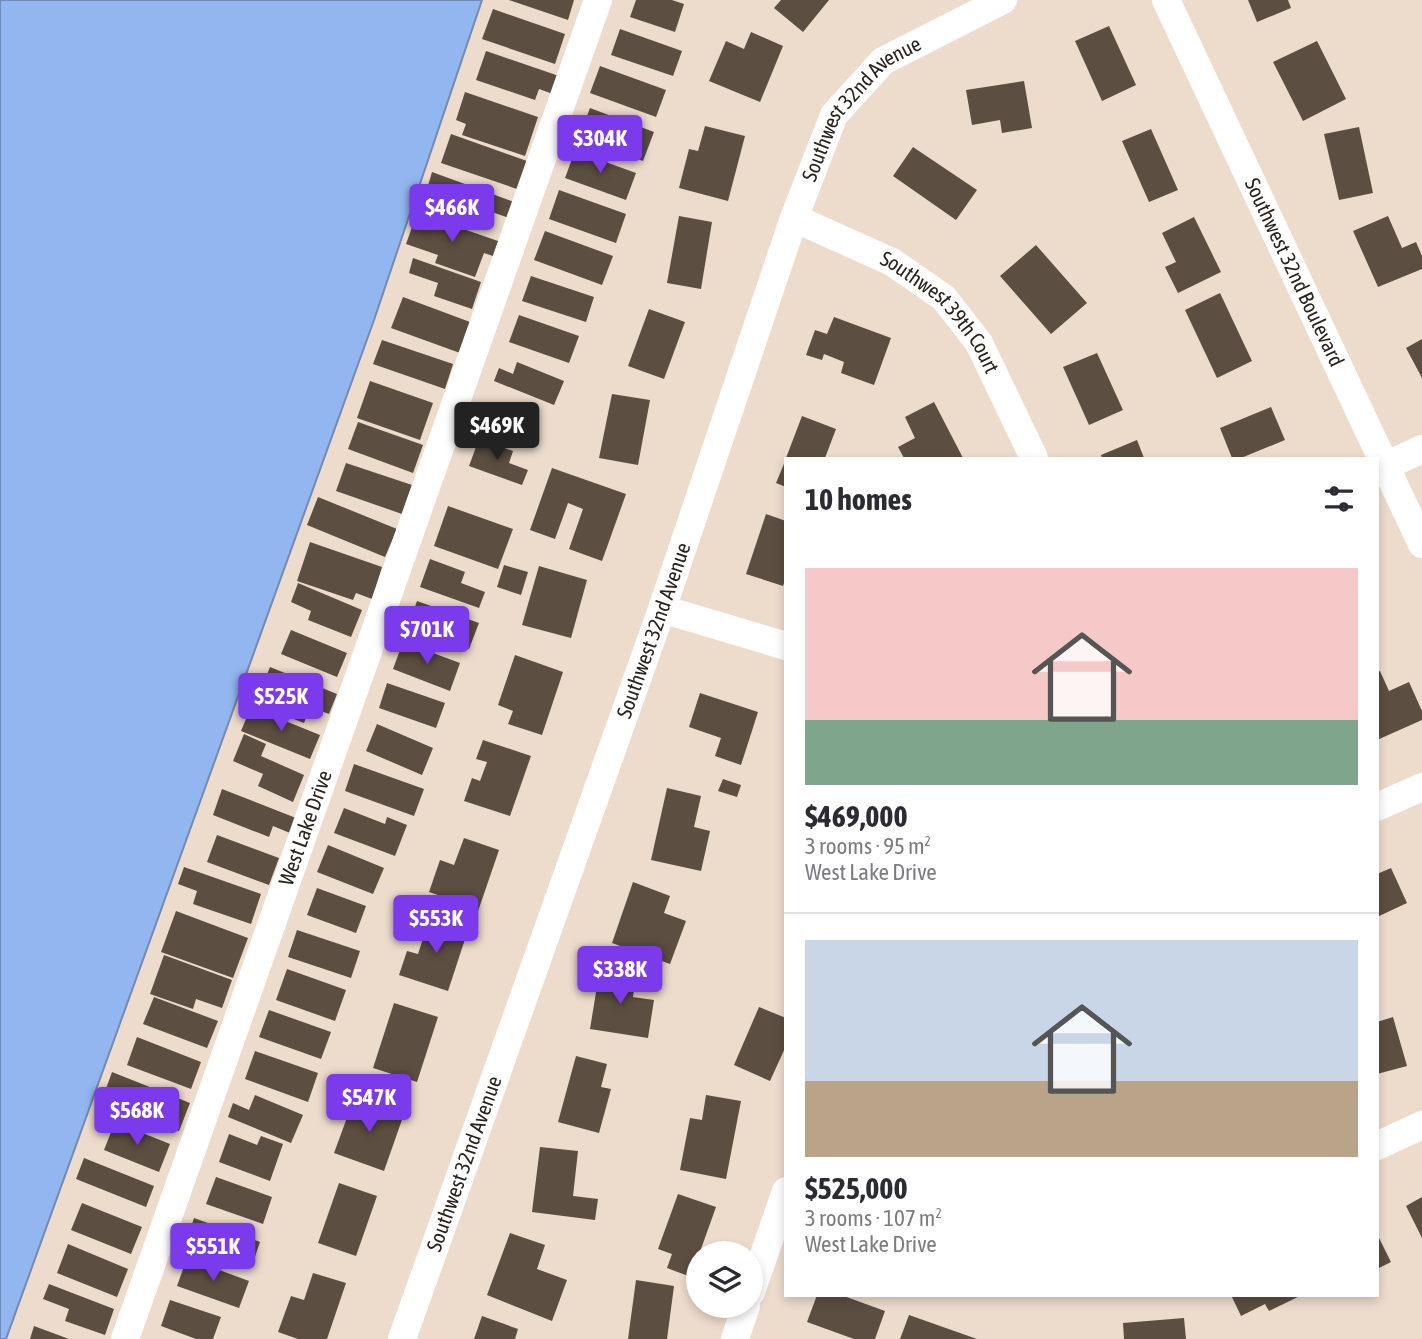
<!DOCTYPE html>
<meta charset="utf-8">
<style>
:root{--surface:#fff;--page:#f7f7f7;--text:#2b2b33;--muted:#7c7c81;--line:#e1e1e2;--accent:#7c3aed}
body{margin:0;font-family:"Asap Condensed",sans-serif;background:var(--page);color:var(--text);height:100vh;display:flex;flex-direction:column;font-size:26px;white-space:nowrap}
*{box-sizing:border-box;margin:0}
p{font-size:23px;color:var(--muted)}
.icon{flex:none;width:38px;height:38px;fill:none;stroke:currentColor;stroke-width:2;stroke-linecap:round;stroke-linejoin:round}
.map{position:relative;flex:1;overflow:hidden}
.side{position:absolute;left:784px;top:457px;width:595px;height:840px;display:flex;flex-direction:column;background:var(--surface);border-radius:0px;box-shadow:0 4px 10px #0003}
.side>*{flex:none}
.fabs{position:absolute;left:686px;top:1241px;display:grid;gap:14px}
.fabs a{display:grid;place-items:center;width:77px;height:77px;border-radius:50%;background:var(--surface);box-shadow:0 4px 10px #0003;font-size:35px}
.price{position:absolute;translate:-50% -60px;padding:0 16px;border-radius:7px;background:var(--accent);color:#fff;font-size:23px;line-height:46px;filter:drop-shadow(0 2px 4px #0008)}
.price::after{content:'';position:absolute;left:50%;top:42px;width:21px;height:16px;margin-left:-10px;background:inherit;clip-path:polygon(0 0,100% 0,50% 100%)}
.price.active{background:#222;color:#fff}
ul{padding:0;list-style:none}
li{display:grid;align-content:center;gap:14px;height:371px;padding:0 21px}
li+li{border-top:2px solid var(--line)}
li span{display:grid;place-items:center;height:217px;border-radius:0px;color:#555}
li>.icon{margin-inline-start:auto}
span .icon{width:126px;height:126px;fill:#fffc;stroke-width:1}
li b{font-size:30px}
h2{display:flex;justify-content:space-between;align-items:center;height:84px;padding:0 21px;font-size:30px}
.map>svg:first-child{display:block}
.water{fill:#92b7f0;stroke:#728bb1;stroke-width:2}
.building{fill:#5c4e40}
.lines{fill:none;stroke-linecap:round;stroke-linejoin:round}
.minor{stroke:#fff;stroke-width:28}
.labels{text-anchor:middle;stroke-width:7;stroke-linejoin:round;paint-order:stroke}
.street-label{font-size:21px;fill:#29231d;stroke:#fff}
</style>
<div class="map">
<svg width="1422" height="1339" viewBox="0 0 1422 1339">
<rect width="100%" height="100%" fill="#eddccc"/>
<path class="water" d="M0,0H482L374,320L6,1339H0Z"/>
<path class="building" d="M509,0H574L568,20Z
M636,0H672L684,4L675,32L630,17Z
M781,0H829L803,32L774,8Z
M1248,0H1288L1291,8L1257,22Z
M493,9L565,34L555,64L482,39Z
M1109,26L1136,85L1102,101L1075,41Z
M620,29L682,51L673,76L611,55Z
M751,32L783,46L760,102L709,81L726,41L744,49Z
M1317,41L1346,99L1303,121L1273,62Z
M486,51L559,76L553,94L539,89L535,100L476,80Z
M600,66L666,90L656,117L590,93Z
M1024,81L1032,128L1002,133L1000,120L972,125L966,90Z
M465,92L538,117L525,156L462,135L466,124L456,120Z
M590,108L654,132L643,161L579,137Z
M705,126L745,136L728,201L679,188L689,149L698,151Z
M1359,127L1373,193L1339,200L1324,134Z
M1151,129L1178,190L1149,202L1122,141Z
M451,134L527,161L517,189L441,163Z
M913,147L977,190L956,220L893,176Z
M575,151L636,173L626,200L565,178Z
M432,172L514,202L509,218L492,212L488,224L438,206L442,195L427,189Z
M559,190L626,214L616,243L549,219Z
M417,213L501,242L496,257L484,253L475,277L435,263L438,255L406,244Z
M679,216L712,222L701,289L667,283Z
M1388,216L1402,248L1416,242L1422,256V269L1378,287L1353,231Z
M1194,217L1221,272L1178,293L1165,267L1176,262L1162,233Z
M545,231L613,256L602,285L534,260Z
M1036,245L1087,303L1051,334L1000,276Z
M413,258L481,282L472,309L434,296L438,283L409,273Z
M531,276L594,297L586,322L522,301Z
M1220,293L1252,361L1217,378L1185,310Z
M403,297L470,322L460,353L391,328Z
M649,309L685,322L664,379L628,366Z
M519,315L579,336L569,363L509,342Z
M834,317L891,338L874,385L841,373L844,362L824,354L822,360L806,355L815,330L827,334Z
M1422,339V378L1406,348Z
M382,340L453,364L445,389L373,364Z
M1097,353L1123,410L1089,425L1063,367Z
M517,362L564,381L554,405L494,381L499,368L513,374Z
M370,381L433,403L420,440L357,418Z
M612,394L650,400L638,465L599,458Z
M499,402L538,417L529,440L491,426Z
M934,402L963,458H904L898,447L915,438L905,417Z
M1271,407L1285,440L1241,458H1232L1220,428Z
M802,416L836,429L825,458H786Z
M358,422L423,445L413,473L348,449Z
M479,439L513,451L509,463L528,470L522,485L469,466Z
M1137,440L1144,458H1102L1101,455Z
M786,459V487L776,483Z
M346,463L412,485L402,514L336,491Z
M552,468L626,494L602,561L569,549L583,509L568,503L555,539L530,530Z
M318,497L397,529L385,557L307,525Z
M448,506L513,529L498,569L434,546Z
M766,514L786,521V578L783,586L746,574Z
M310,542L382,567L372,599L356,593L353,600L297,581Z
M430,559L465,572L461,583L485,592L479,608L420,587Z
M504,565L528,572L521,595L497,587Z
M539,566L587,580L571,638L522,625Z
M298,583L362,610L351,637L308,620L311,611L291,602Z
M417,601L479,623L469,649L408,627Z
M291,630L347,653L337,677L281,654Z
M403,642L460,663L450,691L393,669Z
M515,655L563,672L542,735L508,724L513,711L498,705Z
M270,667L337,694L329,714L310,707L304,723L255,704Z
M1380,671L1389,691L1409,682L1422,711V720L1377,740V672Z
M387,683L445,703L436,728L379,708Z
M700,693L758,712L741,765L715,756L721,738L689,727Z
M251,707L320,735L310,759L241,731Z
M377,724L433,748L422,775L366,751Z
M244,734L266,744L261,756L304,775L293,802L258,786L263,774L233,761Z
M483,740L531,756L510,816L464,801L472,778L480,781L487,762L476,759Z
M354,764L424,789L414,816L345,791Z
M723,779L741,785L737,797L718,791Z
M667,788L701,796L694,827L710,831L701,871L651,860Z
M222,789L296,818L290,833L273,826L269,837L213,815Z
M344,808L385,824L387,817L407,825L395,856L334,833Z
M217,835L279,858L269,885L207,862Z
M464,838L499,850L475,920L441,907L444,897L429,892L440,860L454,865Z
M328,845L384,868L373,894L317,872Z
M184,867L261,894L251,924L193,904L197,891L178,884Z
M1391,868L1407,903L1377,917V874Z
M633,882L670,896L664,913L686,921L670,964L612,943Z
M317,888L366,906L356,933L307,915Z
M176,911L248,938L233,978L161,952Z
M430,917L468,930L448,991L399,975L407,951L418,954Z
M297,930L360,951L351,978L288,957Z
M164,955L232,980L222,1008L196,999L193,1009L150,994Z
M600,968L636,973L633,997L654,1000L648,1038L590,1029Z
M287,969L346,990L335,1021L276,1000Z
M154,997L218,1021L207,1048L143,1024Z
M394,1003L438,1017L417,1082L373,1068Z
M759,1007L786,1018V1046L770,1081L734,1065Z
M269,1010L331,1032L321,1059L259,1037Z
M1393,1017L1407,1066L1377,1074V1022Z
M137,1037L201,1062L191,1089L127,1065Z
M255,1051L318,1073L308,1102L245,1079Z
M576,1056L607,1064L601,1087L611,1089L599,1133L558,1122Z
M112,1072L190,1103L179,1131L102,1100Z
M255,1095L303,1115L291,1143L228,1117L233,1103L249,1110Z
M706,1095L741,1101L726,1179L680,1170L690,1118L702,1120Z
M355,1096L404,1114L384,1171L334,1153Z
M115,1122L170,1144L159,1172L104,1150Z
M229,1134L257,1145L261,1136L283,1144L270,1181L219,1162Z
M540,1147L578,1151L573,1196L598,1199L595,1220L532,1212Z
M84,1158L154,1186L146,1207L76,1179Z
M216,1177L272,1197L263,1224L206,1204Z
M339,1183L377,1196L356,1256L318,1243Z
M678,1194L716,1207L691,1277L667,1268L672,1254L658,1249Z
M1422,1197V1238L1406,1206Z
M82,1203L142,1227L131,1254L71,1230Z
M194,1218L260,1242L252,1265L186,1242Z
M510,1233L545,1245L537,1269L567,1280L552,1321L487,1295Z
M1377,1234L1391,1262L1377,1269Z
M68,1244L128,1269L117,1297L57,1273Z
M187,1258L249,1281L239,1308L177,1286Z
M313,1273L346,1283L327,1339H298L278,1332L291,1296L304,1300Z
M636,1280L674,1286L667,1339H628Z
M49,1284L114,1309L105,1335L65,1321L69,1309L43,1299Z
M817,1295H841L885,1311L875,1339H854L807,1322Z
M1231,1295H1302L1269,1311L1265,1304L1241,1316Z
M170,1300L221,1317L213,1339H196L161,1326Z
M909,1315L977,1339H900Z
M482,1316L518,1329L515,1339H474Z
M1184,1318L1186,1339H1124L1123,1323Z
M34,1326L69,1339H30Z"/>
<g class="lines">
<g class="minor">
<path id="s1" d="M1166,0L1422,544"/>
<path id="s2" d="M794,218L892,262L944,298L979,343L1034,458"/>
<path d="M1377,470L1422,449"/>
<path d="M662,609L786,646"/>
<path d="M1377,807L1422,787"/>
<path d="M1377,1146L1422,1125"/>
<path d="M751,1292L786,1191"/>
<path id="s3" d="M125,1339L598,0"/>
<path id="s4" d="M402,1339L662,609L794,218L834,115L883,61L1003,0"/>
<path d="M735,1339L746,1306"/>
</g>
</g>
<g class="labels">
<g class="street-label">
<text dy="7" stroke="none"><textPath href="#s4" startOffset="1320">Southwest 32nd Avenue</textPath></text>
<text dy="7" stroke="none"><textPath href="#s1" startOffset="301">Southwest 32nd Boulevard</textPath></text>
<text dy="7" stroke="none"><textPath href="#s2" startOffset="178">Southwest 39th Court</textPath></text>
<text dy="7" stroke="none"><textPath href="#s4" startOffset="752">Southwest 32nd Avenue</textPath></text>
<text dy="7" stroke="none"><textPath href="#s3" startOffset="542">West Lake Drive</textPath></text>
<text dy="7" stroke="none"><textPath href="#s4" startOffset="186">Southwest 32nd Avenue</textPath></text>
</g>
</g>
</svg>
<div class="fabs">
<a><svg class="icon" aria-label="layers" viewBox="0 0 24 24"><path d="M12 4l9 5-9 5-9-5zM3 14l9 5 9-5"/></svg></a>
</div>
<b class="price" style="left:600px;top:175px">$304K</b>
<b class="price" style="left:452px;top:244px">$466K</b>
<b class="price active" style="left:497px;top:462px">$469K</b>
<b class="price" style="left:427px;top:666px">$701K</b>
<b class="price" style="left:281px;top:733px">$525K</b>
<b class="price" style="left:436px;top:955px">$553K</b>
<b class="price" style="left:620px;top:1006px">$338K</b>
<b class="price" style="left:369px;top:1134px">$547K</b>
<b class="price" style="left:137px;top:1147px">$568K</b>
<b class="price" style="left:213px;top:1283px">$551K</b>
<section class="side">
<h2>10 homes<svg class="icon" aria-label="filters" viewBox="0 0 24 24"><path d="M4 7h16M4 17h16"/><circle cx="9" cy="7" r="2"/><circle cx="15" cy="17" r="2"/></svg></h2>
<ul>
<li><span style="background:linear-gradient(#f6c9c9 70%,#7fa58c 0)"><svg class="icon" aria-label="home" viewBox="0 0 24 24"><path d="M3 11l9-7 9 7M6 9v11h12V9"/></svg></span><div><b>$469,000</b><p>3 rooms · 95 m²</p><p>West Lake Drive</p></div></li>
<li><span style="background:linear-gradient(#c9d6e8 65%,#b9a48a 0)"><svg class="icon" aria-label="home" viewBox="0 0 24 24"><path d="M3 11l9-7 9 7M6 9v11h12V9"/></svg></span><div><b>$525,000</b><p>3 rooms · 107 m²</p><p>West Lake Drive</p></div></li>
</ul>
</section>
</div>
